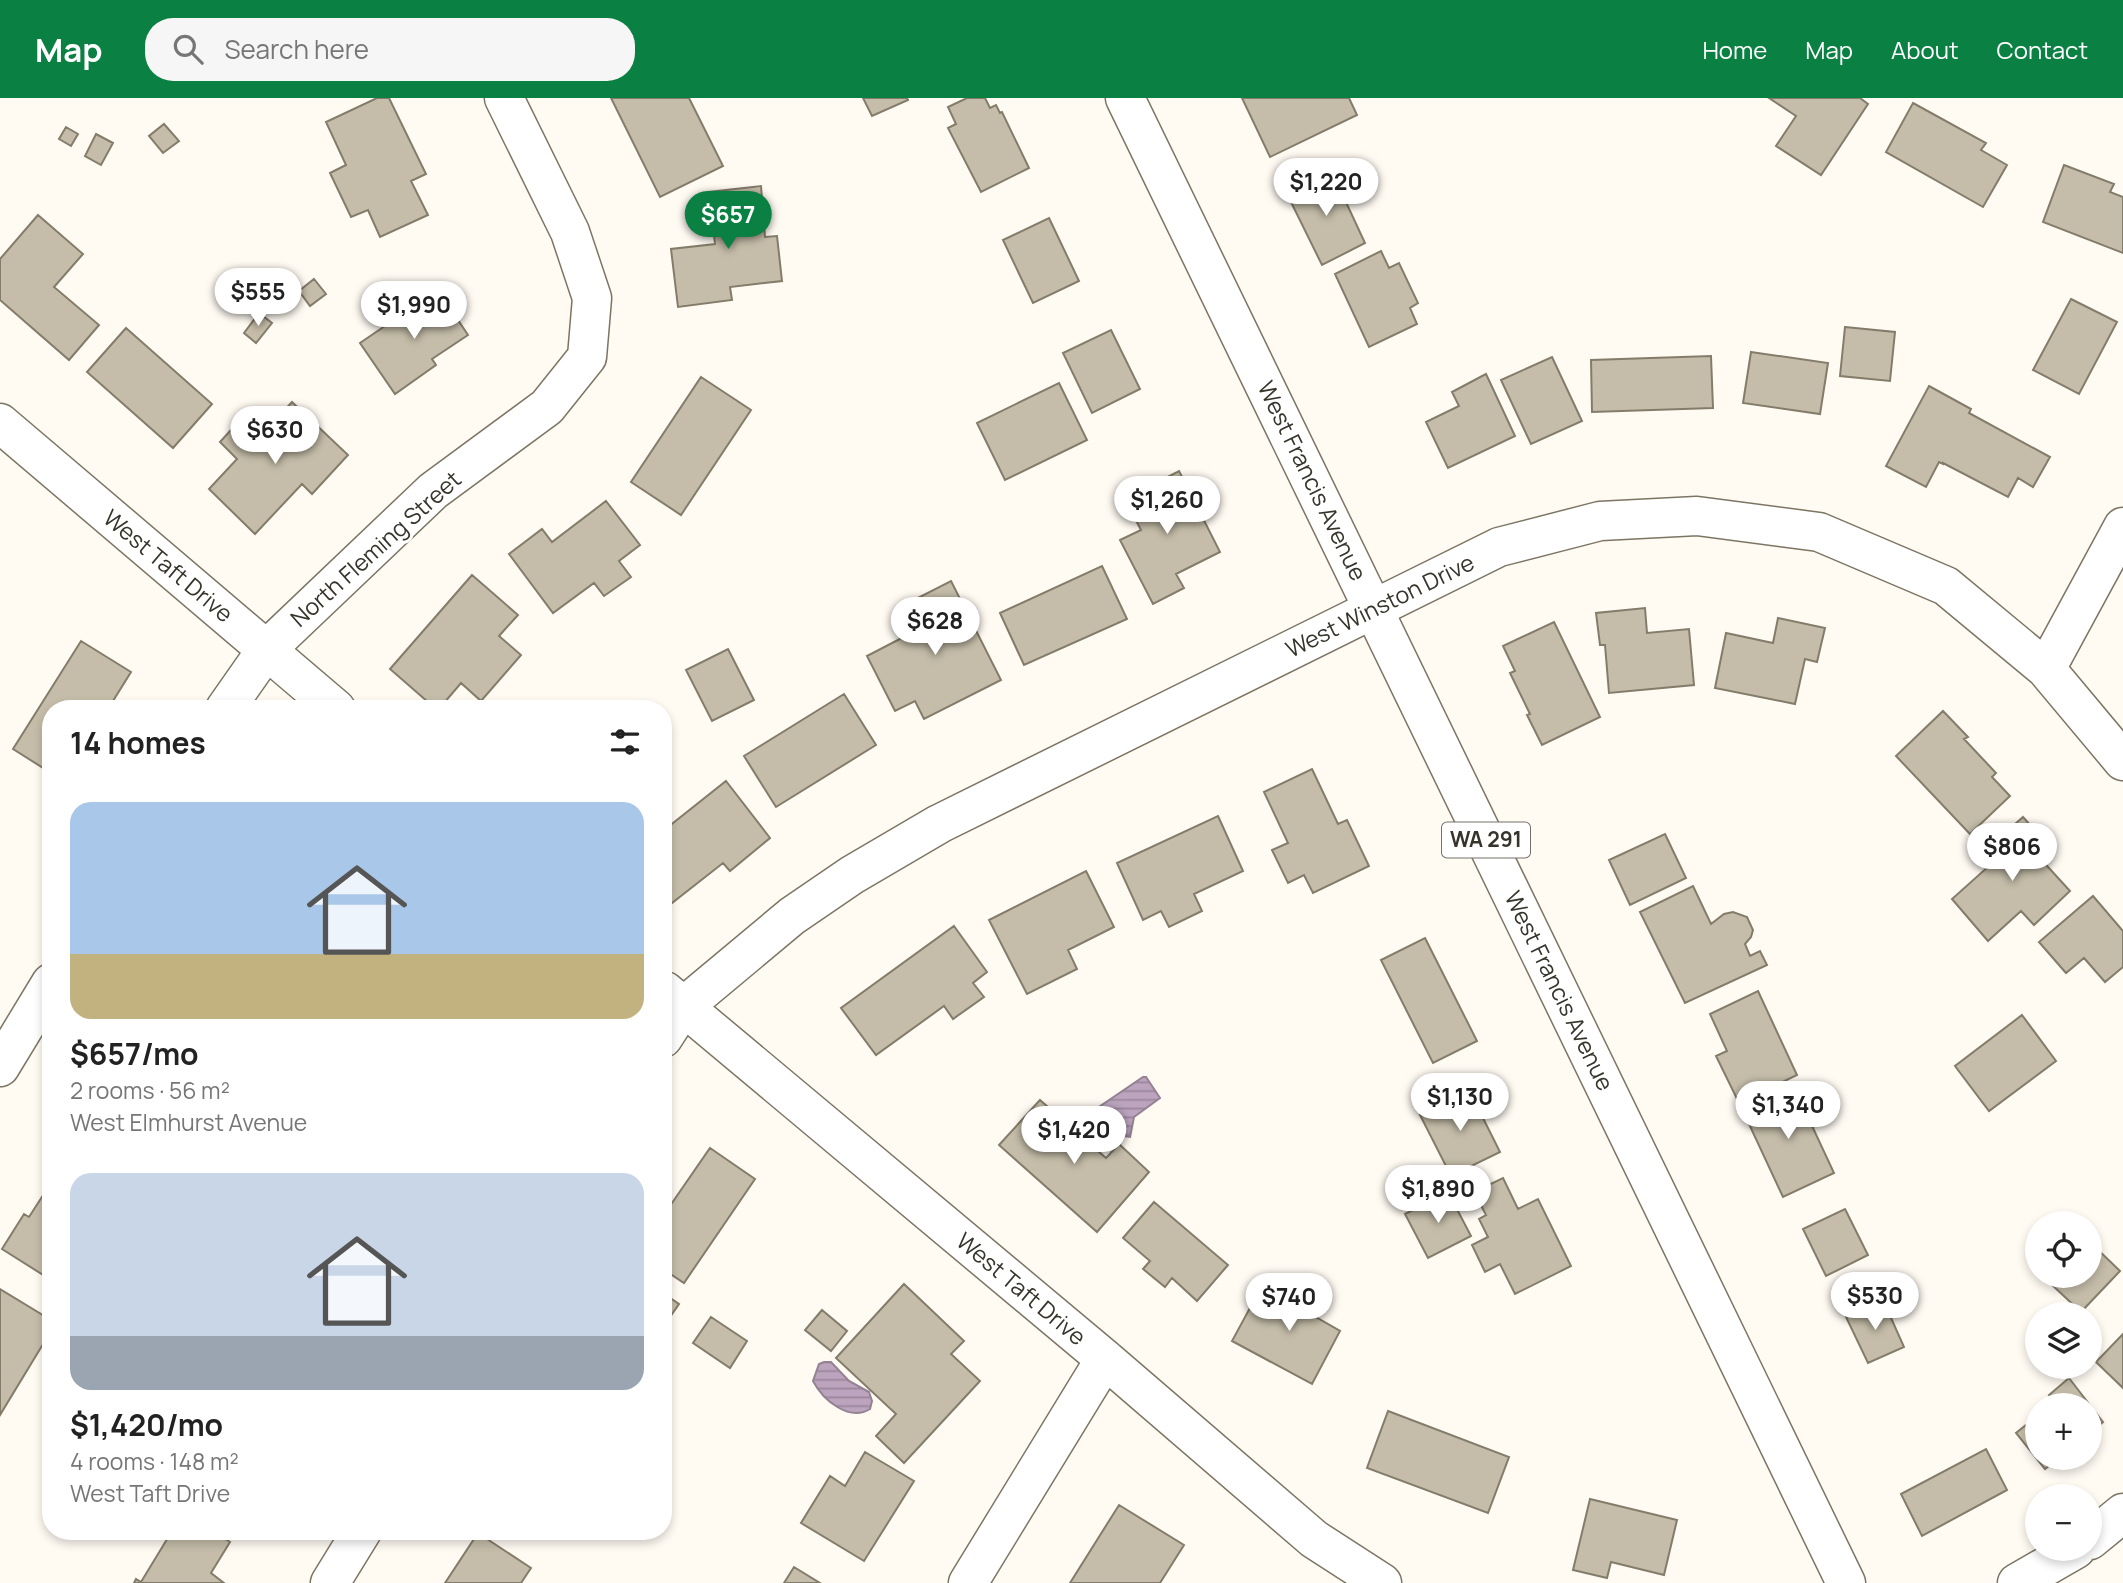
<!DOCTYPE html>
<meta charset="utf-8">
<style>
:root{--surface:#fff;--page:#f6f6f6;--text:#222;--muted:#767676;--accent:#0b8043}
body{margin:0;font-family:Manrope,sans-serif;background:var(--page);color:var(--text);height:100vh;display:flex;flex-direction:column;font-size:26px;white-space:nowrap}
*{box-sizing:border-box;margin:0}
p{font-size:23px;color:var(--muted)}
.icon{flex:none;width:38px;height:38px;fill:none;stroke:currentColor;stroke-width:2;stroke-linecap:round;stroke-linejoin:round}
.map{position:relative;flex:1;overflow:hidden}
.side{position:absolute;left:42px;top:602px;width:630px;height:840px;display:flex;flex-direction:column;background:var(--surface);border-radius:28px;box-shadow:0 4px 10px #0003}
.side>*{flex:none}
.buttons{position:absolute;left:2025px;top:1113px;display:grid;gap:14px}
.buttons a{display:grid;place-items:center;width:77px;height:77px;border-radius:50%;background:var(--surface);box-shadow:0 4px 10px #0003;font-size:35px}
.price{position:absolute;translate:-50% -60px;padding:0 16px;border-radius:24px;background:#fff;color:#222;font-size:23px;line-height:46px;filter:drop-shadow(0 2px 4px #0008)}
.price::after{content:'';position:absolute;left:50%;top:42px;width:21px;height:16px;margin-left:-10px;background:inherit;clip-path:polygon(0 0,100% 0,50% 100%)}
.price.active{background:var(--accent);color:#fff}
ul{padding:0;list-style:none}
li{display:grid;align-content:center;gap:14px;height:371px;padding:0 28px}
li span{display:grid;place-items:center;height:217px;border-radius:21px;color:#555}
li>.icon{margin-inline-start:auto}
span .icon{width:126px;height:126px;fill:#fffc;stroke-width:1}
li b{font-size:30px}
h2{display:flex;justify-content:space-between;align-items:center;height:84px;padding:0 28px;font-size:30px}
header{display:flex;align-items:center;gap:42px;box-sizing:border-box;height:98px;padding:0 35px;background:var(--accent);color:#fff}
header strong{font-size:33px}
nav{display:flex;gap:38px;margin-inline-start:auto;font-size:24px}
.search{width:490px;height:63px;background:var(--page);display:flex;align-items:center;gap:18px;box-sizing:border-box;padding:0 24px;border-radius:28px;color:var(--muted);font-size:26px}
.map>svg:first-child{display:block}
.water{fill:url(#water-rules);stroke:#948293;stroke-width:2}
.building{fill:#c5bda9;stroke:#847c6a;stroke-width:2}
.lines{fill:none;stroke-linecap:round;stroke-linejoin:round}
.minor-casing{stroke:#7d7563;stroke-width:41}
.major-casing{stroke:#7d7563;stroke-width:41}
.minor{stroke:#fff;stroke-width:38}
.major{stroke:#fff;stroke-width:38}
.labels{text-anchor:middle;stroke-width:6;stroke-linejoin:round;paint-order:stroke}
.shield{fill:#fff;stroke:#73716b;stroke-width:2}
.shield-label{font-size:21px;font-weight:bold;fill:#37342c}
.street-label{font-size:23px;fill:#37342c;stroke:#fff}
</style>
<header>
<strong>Map</strong>
<div class="search"><svg class="icon" aria-label="search" viewBox="0 0 24 24"><circle cx="10" cy="10" r="6"/><path d="M15 15l6 6"/></svg>Search here</div>
<nav><a>Home</a><a>Map</a><a>About</a><a>Contact</a></nav>
</header>
<div class="map">
<svg width="2123" height="1485" viewBox="0 0 2123 1485">
<defs>
<pattern id="water-rules" width="6" height="5" patternUnits="userSpaceOnUse" patternTransform="scale(1.75)"><rect width="6" height="5" fill="#bca4bf"/><path d="M0 2.5h6" fill="none" stroke="#9a869b"/></pattern>
</defs>
<rect width="100%" height="100%" fill="#fffbf3"/>
<path class="water" d="M1143,979H1146L1160,1000L1134,1019L1130,1039L1109,1036L1093,1013Z
M824,1264H831L849,1283L869,1294L872,1303L870,1311C849,1324 823,1302 813,1283L819,1266Z"/>
<path class="building" d="M377,0H389L426,76L411,83L428,117L380,139L368,112L351,119L330,75L346,67L326,24Z
M611,0H689L723,68L660,99Z
M863,0H907L908,2L872,18Z
M967,0H985L990,10L996,7L1000,15L1002,14L1029,70L981,94L948,30L956,26L948,9Z
M1242,0H1349L1357,17L1270,59Z
M1769,0H1860L1868,6L1821,77L1776,48L1796,18Z
M1913,5L1986,45L1981,52L2007,67L1983,109L1886,54Z
M164,26L179,43L163,55L149,38Z
M66,29L78,36L71,48L59,41Z
M96,36L113,45L101,67L85,58Z
M2064,67L2114,86L2110,94L2123,99V155L2043,124Z
M1332,74L1365,145L1322,167L1287,96Z
M761,88L765,139L777,138L782,183L730,189L732,202L678,209L671,151L715,146L709,94Z
M38,117L83,156L54,189L99,227L69,262L0,202V161Z
M1049,120L1079,183L1033,205L1003,142Z
M1381,153L1389,170L1399,165L1418,205L1410,210L1417,226L1369,249L1335,176Z
M314,181L326,196L310,208L299,193Z
M438,192L468,237L432,261L436,267L395,296L360,245Z
M2071,201L2117,224L2079,296L2033,272Z
M259,215L272,225L256,245L244,235Z
M1845,229L1895,234L1890,283L1840,278Z
M126,230L212,306L173,350L87,274Z
M1111,232L1140,291L1092,315L1063,255Z
M1751,254L1828,265L1820,316L1743,305Z
M1711,258L1713,310L1592,314L1591,262Z
M1552,259L1582,323L1531,346L1501,282Z
M1486,276L1515,338L1448,370L1426,324L1459,308L1452,294Z
M701,279L751,312L681,417L631,384Z
M1059,285L1087,342L1005,382L977,325Z
M1929,288L1971,311L1969,315L2050,359L2033,389L2018,380L2008,399L1943,365V366L1939,364L1926,389L1886,368Z
M292,304L348,357L312,396L302,386L255,436L209,391L237,361L220,344L240,322L259,340Z
M1179,373L1220,454L1176,476L1184,490L1153,506L1120,442L1141,432L1125,401Z
M606,403L640,447L619,463L631,479L604,498L594,485L553,515L509,456L542,431L552,444Z
M1102,468L1127,521L1024,567L1000,515Z
M472,477L518,517L499,538L521,557L481,603L461,585L439,611H436L390,571Z
M951,483L1001,582L924,621L915,603L895,613L867,558L921,530L908,505Z
M1645,510L1647,535L1689,531L1694,587L1609,595L1605,547H1600L1596,515Z
M1778,520L1825,530L1817,564L1805,561L1795,606L1715,590L1726,535L1773,545Z
M1554,524L1600,619L1542,647L1527,617L1530,616L1510,575L1515,573L1503,548Z
M81,543L131,574L108,611H51V675L13,651Z
M728,551L754,602L712,623L686,572Z
M844,596L876,647L776,709L744,658Z
M1943,613L1968,639L1964,641L1996,675L1992,679L2010,698L1970,736L1896,658Z
M1312,671L1338,726L1347,722L1369,768L1313,795L1304,777L1288,785L1272,752L1288,745L1264,694Z
M726,683L770,740L730,773L723,765L672,805L663,793V733Z
M1218,718L1243,773L1194,796L1202,813L1169,829L1161,813L1143,822L1117,765Z
M2023,719L2049,748L2038,758L2070,793L2034,827L2021,813L1988,843L1952,801L1989,768L1980,757Z
M1665,736L1686,780L1630,807L1609,762Z
M1086,773L1114,829L1068,852L1077,871L1027,896L989,822Z
M1693,788L1711,826L1724,816L1733,814L1747,819L1753,832L1751,839L1745,846L1750,858L1760,853L1767,867L1685,905L1640,814Z
M2093,798L2123,833V869L2105,884L2084,860L2066,875L2039,844Z
M954,828L987,874L973,885L984,899L953,921L944,908L876,957L841,910Z
M1425,840L1477,943L1433,965L1381,862Z
M1758,893L1797,977L1739,1005L1716,958L1727,953L1710,916Z
M2022,917L2056,963L1989,1013L1955,968Z
M1793,987L1834,1075L1783,1099L1742,1011Z
M1469,992L1500,1054L1451,1078L1420,1017Z
M1040,1002L1106,1060L1119,1046L1149,1074L1097,1134L999,1047Z
M710,1050L755,1081L684,1185L663,1171V1118Z
M1503,1080L1518,1111L1538,1101L1571,1168L1515,1196L1500,1166L1485,1174L1472,1147L1488,1139L1479,1121L1486,1117L1474,1094Z
M51,1085V1182L2,1151L24,1116L29,1119Z
M1448,1094L1471,1138L1428,1160L1405,1116Z
M1154,1104L1228,1167L1197,1203L1172,1180L1165,1189L1143,1171L1150,1163L1123,1140Z
M1845,1111L1868,1157L1826,1178L1803,1131Z
M2091,1145L2120,1173L2081,1214L2051,1186L2060,1178H2090Z
M904,1186L964,1243L951,1256L980,1283L904,1365L876,1338L896,1316L836,1260Z
M1292,1187L1324,1204L1316,1219L1340,1233L1312,1286L1232,1243L1258,1195L1281,1208Z
M0,1191L51,1222V1233L0,1317Z
M663,1195L679,1206L663,1229Z
M1883,1202L1904,1249L1868,1265L1846,1219Z
M822,1212L847,1233L831,1253L805,1232Z
M711,1219L747,1243L730,1270L693,1245Z
M2123,1236V1290L2096,1264Z
M2069,1280L2103,1324L2090,1335V1307H2051L2055,1304L2049,1297Z
M1388,1313L1509,1359L1488,1415L1367,1370Z
M2037,1318V1360H2059L2045,1371L2016,1335Z
M1986,1351L2007,1392L1922,1438L1901,1396Z
M865,1354L914,1383L864,1463L801,1425L830,1378L845,1388Z
M1590,1401L1677,1422L1664,1477L1611,1464L1607,1480L1573,1472Z
M1119,1407L1184,1447L1160,1485H1070Z
M172,1433H213L230,1444L211,1475L224,1485H134L136,1481L141,1484Z
M478,1435L531,1470L521,1485H445Z
M794,1469L820,1485H784Z"/>
<g class="lines">
<g class="minor-casing">
<path id="minor" d="M0,325L336,611
M2046,571L2123,429
M225,611L267,551L433,393L547,309L587,259L592,200L570,134L504,0
M665,893L1105,1261L1314,1441L1382,1485
M663,940L683,909L792,818L852,777L939,726L1499,449L1600,423L1697,418L1819,434L1946,488L2046,571L2123,663
M0,969L51,885
M2090,1442L2123,1415
M330,1485L362,1433
M968,1485L1105,1261
M2017,1485L2076,1451"/>
</g>
<g class="major-casing">
<path id="major" d="M1125,0L1846,1485"/>
</g>
<use href="#minor" class="minor"/>
<use href="#major" class="major"/>
</g>
<g class="labels">
<rect class="shield" x="1442" y="724.5" width="88" height="35" rx="5"/>
<g class="shield-label">
<text x="1486" y="749">WA 291</text>
</g>
<g class="street-label">
<text transform="translate(1312 383) rotate(64)" y="8">West Francis Avenue</text>
<text transform="translate(376 451) rotate(-42)" y="8">North Fleming Street</text>
<text transform="translate(168 468) rotate(40)" y="8">West Taft Drive</text>
<text transform="translate(1380 508) rotate(-26)" y="8">West Winston Drive</text>
<text transform="translate(1559 893) rotate(64)" y="8">West Francis Avenue</text>
<text transform="translate(1021 1191) rotate(40)" y="8">West Taft Drive</text>
</g>
</g>
</svg>
<div class="buttons">
<a><svg class="icon" aria-label="locate" viewBox="0 0 24 24"><circle cx="12" cy="12" r="6"/><path d="M12 2v4M12 18v4M2 12h4M18 12h4"/></svg></a>
<a><svg class="icon" aria-label="layers" viewBox="0 0 24 24"><path d="M12 4l9 5-9 5-9-5zM3 14l9 5 9-5"/></svg></a>
<a>+</a>
<a>−</a>
</div>
<b class="price" style="left:1326px;top:120px">$1,220</b>
<b class="price active" style="left:728px;top:153px">$657</b>
<b class="price" style="left:258px;top:230px">$555</b>
<b class="price" style="left:414px;top:243px">$1,990</b>
<b class="price" style="left:275px;top:368px">$630</b>
<b class="price" style="left:1167px;top:438px">$1,260</b>
<b class="price" style="left:935px;top:559px">$628</b>
<b class="price" style="left:2012px;top:785px">$806</b>
<b class="price" style="left:1460px;top:1035px">$1,130</b>
<b class="price" style="left:1788px;top:1043px">$1,340</b>
<b class="price" style="left:1074px;top:1068px">$1,420</b>
<b class="price" style="left:1438px;top:1127px">$1,890</b>
<b class="price" style="left:1875px;top:1234px">$530</b>
<b class="price" style="left:1289px;top:1235px">$740</b>
<section class="side">
<h2>14 homes<svg class="icon" aria-label="filters" viewBox="0 0 24 24"><path d="M4 7h16M4 17h16"/><circle cx="9" cy="7" r="2"/><circle cx="15" cy="17" r="2"/></svg></h2>
<ul>
<li><span style="background:linear-gradient(#a9c7e8 70%,#c2b280 0)"><svg class="icon" aria-label="home" viewBox="0 0 24 24"><path d="M3 11l9-7 9 7M6 9v11h12V9"/></svg></span><div><b>$657/mo</b><p>2 rooms · 56 m²</p><p>West Elmhurst Avenue</p></div></li>
<li><span style="background:linear-gradient(#c9d6e8 75%,#9aa5b1 0)"><svg class="icon" aria-label="home" viewBox="0 0 24 24"><path d="M3 11l9-7 9 7M6 9v11h12V9"/></svg></span><div><b>$1,420/mo</b><p>4 rooms · 148 m²</p><p>West Taft Drive</p></div></li>
</ul>
</section>
</div>
